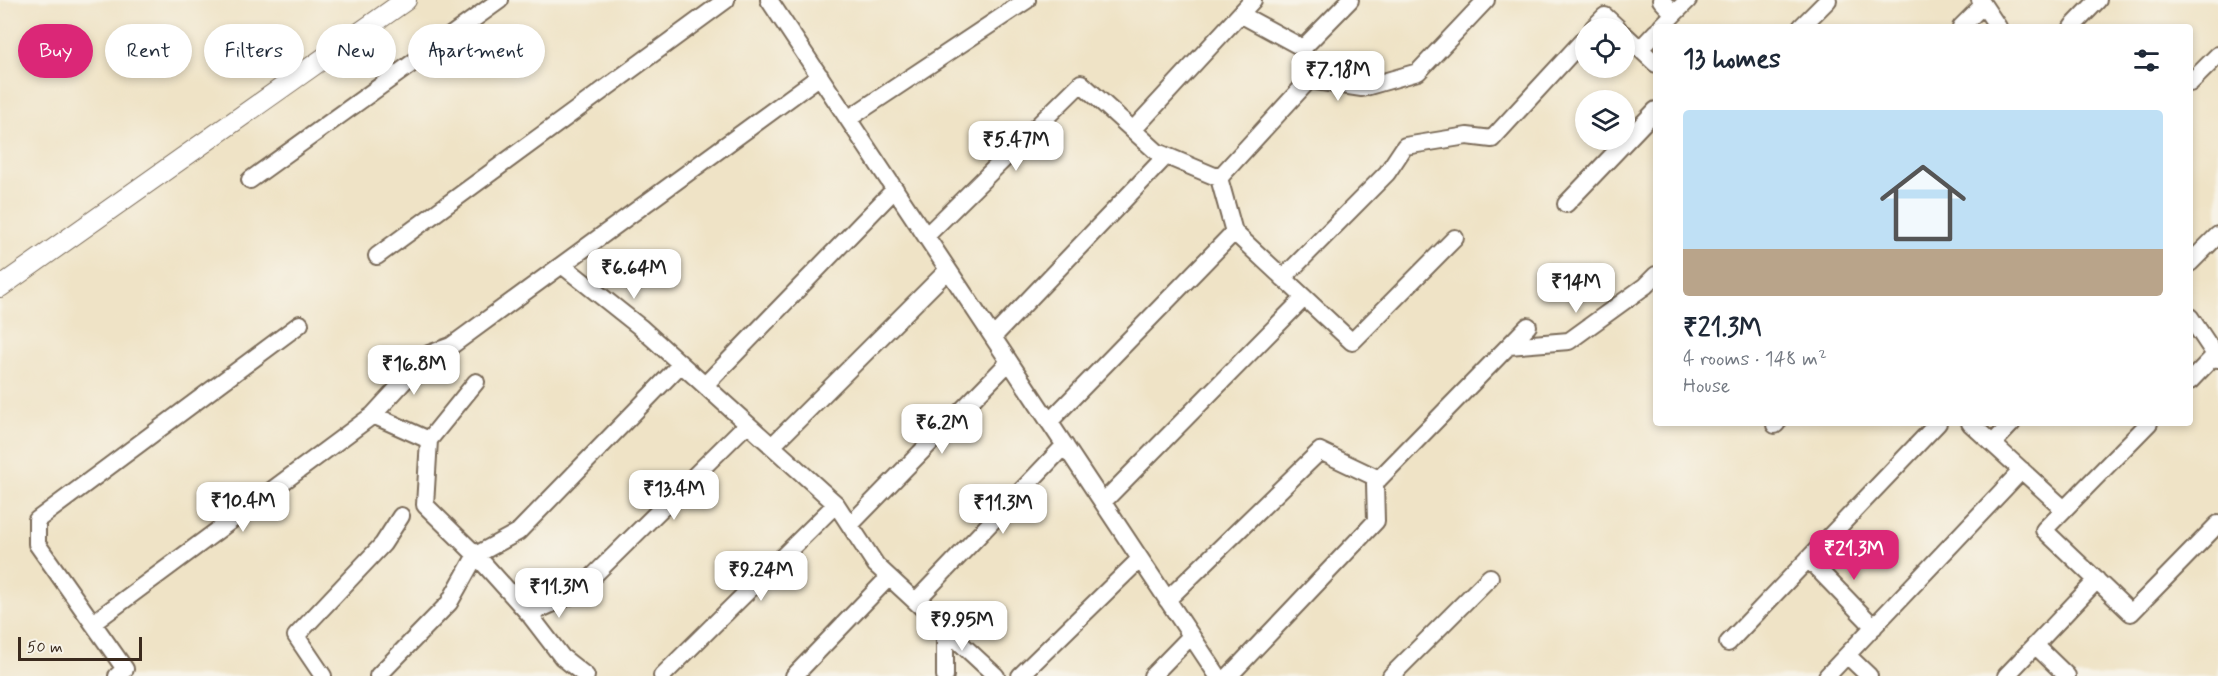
<!DOCTYPE html>
<meta charset="utf-8">
<style>
:root{--surface:#fff;--page:#f2f2f3;--text:#1f2937;--muted:#747a83;--line:#e0e1e3;--accent:#db2777}
body{margin:0;font-family:Mynerve,sans-serif;background:var(--page);color:var(--text);height:100vh;display:flex;flex-direction:column;font-size:22px;white-space:nowrap}
*{box-sizing:border-box;margin:0}
p{font-size:20px;color:var(--muted)}
.icon{flex:none;width:33px;height:33px;fill:none;stroke:currentColor;stroke-width:2;stroke-linecap:round;stroke-linejoin:round}
.map{position:relative;flex:1;overflow:hidden}
.panel{position:absolute;left:1653px;top:24px;width:540px;height:402px;display:flex;flex-direction:column;background:var(--surface);border-radius:6px;box-shadow:0 3px 9px #0003}
.panel>*{flex:none}
.banner{position:absolute;left:18px;top:24px;width:570px;height:54px;display:flex;gap:12px}
.buttons{position:absolute;left:1575px;top:18px;display:grid;gap:12px}
.buttons a{display:grid;place-items:center;width:60px;height:60px;border-radius:50%;background:var(--surface);box-shadow:0 3px 9px #0003;font-size:30px}
.scale{position:absolute;left:18px;bottom:15px;width:124px;box-sizing:border-box;padding-left:6px;border:3px solid #3b2a1e;border-top:0;font-size:16px;line-height:21px;white-space:nowrap;color:#3b2a1e;-webkit-text-stroke:4px #f7f3e8;paint-order:stroke}
.price{position:absolute;translate:-50% -51px;padding:0 14px;border-radius:12px;background:#fff;color:#222;font-size:20px;line-height:39px;filter:drop-shadow(0 2px 3px #0008)}
.price::after{content:'';position:absolute;left:50%;top:36px;width:18px;height:14px;margin-left:-9px;background:inherit;clip-path:polygon(0 0,100% 0,50% 100%)}
.price.current{background:var(--accent);color:#fff}
ul{padding:0;list-style:none}
li{display:grid;align-content:center;gap:12px;height:318px;padding:0 30px}
li+li{border-top:2px solid var(--line)}
li span{display:grid;place-items:center;height:186px;border-radius:6px;color:#555}
li>.icon{margin-inline-start:auto}
span .icon{width:108px;height:108px;fill:#fffc;stroke-width:1}
li b{font-size:26px}
h2{display:flex;justify-content:space-between;align-items:center;height:72px;padding:0 30px;font-size:26px}
.tag{padding:0 21px;border-radius:27px;background:var(--surface);box-shadow:0 3px 9px #0003;font-size:21px;line-height:54px}
.tag.current{background:var(--accent);color:#fff}
.map>svg:first-child{display:block}
.lines{fill:none;stroke-linecap:round;stroke-linejoin:round}
.minor-casing{stroke:#7a6b59;stroke-width:20}
.tertiary-casing{stroke:#7a6b59;stroke-width:22}
.minor{stroke:#fff;stroke-width:16}
.tertiary{stroke:#fff;stroke-width:20}
</style>
<div class="map">
<svg width="2218" height="676" viewBox="0 0 2218 676">
<rect width="100%" height="100%" fill="#f7f3e8"/>
<filter id="ink" filterUnits="userSpaceOnUse"><feTurbulence type="fractalNoise" baseFrequency=".0167" numOctaves="2"/><feDisplacementMap in="SourceGraphic" scale="12" xChannelSelector="R" yChannelSelector="G"/><feConvolveMatrix kernelMatrix="1 2 1 2 8 2 1 2 1" color-interpolation-filters="sRGB"/></filter>
<filter id="wash" filterUnits="userSpaceOnUse"><feTurbulence type="fractalNoise" baseFrequency=".008" numOctaves="4" result="noise"/><feDisplacementMap in="SourceGraphic" scale="24" xChannelSelector="R" yChannelSelector="G"/><feGaussianBlur stdDeviation="1.35" result="paint"/><feColorMatrix in="noise" values="0 0 0 0 0 0 0 0 0 0 0 0 0 0 0 0 0 1.4 0 .05"/><feComposite in="paint" operator="in"/></filter>
<g filter="url(#wash)">
<rect width="100%" height="100%" fill="#efe3c6"/>
</g>
<g filter="url(#ink)">
<g class="lines">
<g class="minor-casing">
<path id="minor" d="M769,0L1218,676
M1661,0L1674,14
M1980,0L1998,27
M1240,14L1303,48
M1661,27L1688,0
M1801,27L1828,0
M1961,27L1983,5
M2072,27L2098,0
M1593,28L1605,16L1618,28
M1624,34L1656,64
M1303,48L1309,80L1362,88L1418,72L1486,0
M1303,48L1350,0
M1640,49L1656,32
M2190,83L2218,55
M848,119L1027,0
M1133,130L1253,0
M1219,178L1309,80
M250,180L500,0
M1566,204L1656,110
M926,236L1081,83L1157,152L1219,178L1234,232L1352,342L1455,238
M377,256L726,0
M2190,263L2218,235
M562,265L640,327L836,504L876,565L996,676
M1283,278L1387,173L1405,146L1467,136L1492,139L1586,37
M2190,317L2218,359
M993,337L1166,156
M1509,346L1569,341L1645,286L1656,275
M2190,381L2215,355
M476,382L429,440L425,505L476,555L529,614L562,657L586,676
M705,385L895,189
M1049,422L1234,232
M1970,423L2064,509
M2149,423L2044,530L2131,613L2218,524
M1775,425L1777,423
M429,440L373,415L429,354L451,346L820,76
M1993,443L2012,423
M772,446L948,270
M1103,502L1304,298
M850,525L1009,362
M1808,559L1874,627
M1167,600L1320,451L1379,479
M916,601L1065,445
M529,614L576,593L747,424
M93,623L373,415
M945,628V676
M1728,643L1938,423
M2035,645L2067,676
M1847,655L1869,676
M117,676L125,669L37,544V520L300,324
M323,676L296,636L383,544L401,516
M378,676L449,603L476,555L518,532L681,364
M662,676L836,504
M794,676L889,577
M1020,676L1140,559
M1152,676L1191,636
M1229,676L1376,521L1375,483L1528,326
M1391,676L1490,577
M1827,676L2022,470
M2006,676L2097,580"/>
</g>
<g class="tertiary-casing">
<path id="tertiary" d="M0,287L406,0"/>
</g>
<use href="#minor" class="minor"/>
<use href="#tertiary" class="tertiary"/>
</g>
</g>
</svg>
<div class="buttons">
<a><svg class="icon" aria-label="locate" viewBox="0 0 24 24"><circle cx="12" cy="12" r="6"/><path d="M12 2v4M12 18v4M2 12h4M18 12h4"/></svg></a>
<a><svg class="icon" aria-label="layers" viewBox="0 0 24 24"><path d="M12 4l9 5-9 5-9-5zM3 14l9 5 9-5"/></svg></a>
</div>
<div class="scale">50 m</div>
<b class="price" style="left:1338px;top:102px">₹7.18M</b>
<b class="price" style="left:1016px;top:172px">₹5.47M</b>
<b class="price" style="left:634px;top:300px">₹6.64M</b>
<b class="price" style="left:1576px;top:314px">₹14M</b>
<b class="price" style="left:414px;top:396px">₹16.8M</b>
<b class="price" style="left:942px;top:455px">₹6.2M</b>
<b class="price" style="left:674px;top:521px">₹13.4M</b>
<b class="price" style="left:243px;top:533px">₹10.4M</b>
<b class="price" style="left:1003px;top:535px">₹11.3M</b>
<b class="price current" style="left:1854px;top:581px">₹21.3M</b>
<b class="price" style="left:761px;top:602px">₹9.24M</b>
<b class="price" style="left:559px;top:619px">₹11.3M</b>
<b class="price" style="left:962px;top:652px">₹9.95M</b>
<div class="banner">
<a class="tag current">Buy</a>
<a class="tag">Rent</a>
<a class="tag">Filters</a>
<a class="tag">New</a>
<a class="tag">Apartment</a>
</div>
<section class="panel">
<h2>13 homes<svg class="icon" aria-label="filters" viewBox="0 0 24 24"><path d="M4 7h16M4 17h16"/><circle cx="9" cy="7" r="2"/><circle cx="15" cy="17" r="2"/></svg></h2>
<ul>
<li><span style="background:linear-gradient(#bfe0f5 75%,#b9a48a 0)"><svg class="icon" aria-label="home" viewBox="0 0 24 24"><path d="M3 11l9-7 9 7M6 9v11h12V9"/></svg></span><div><b>₹21.3M</b><p>4 rooms · 148 m²</p><p>House</p></div></li>
</ul>
</section>
</div>
